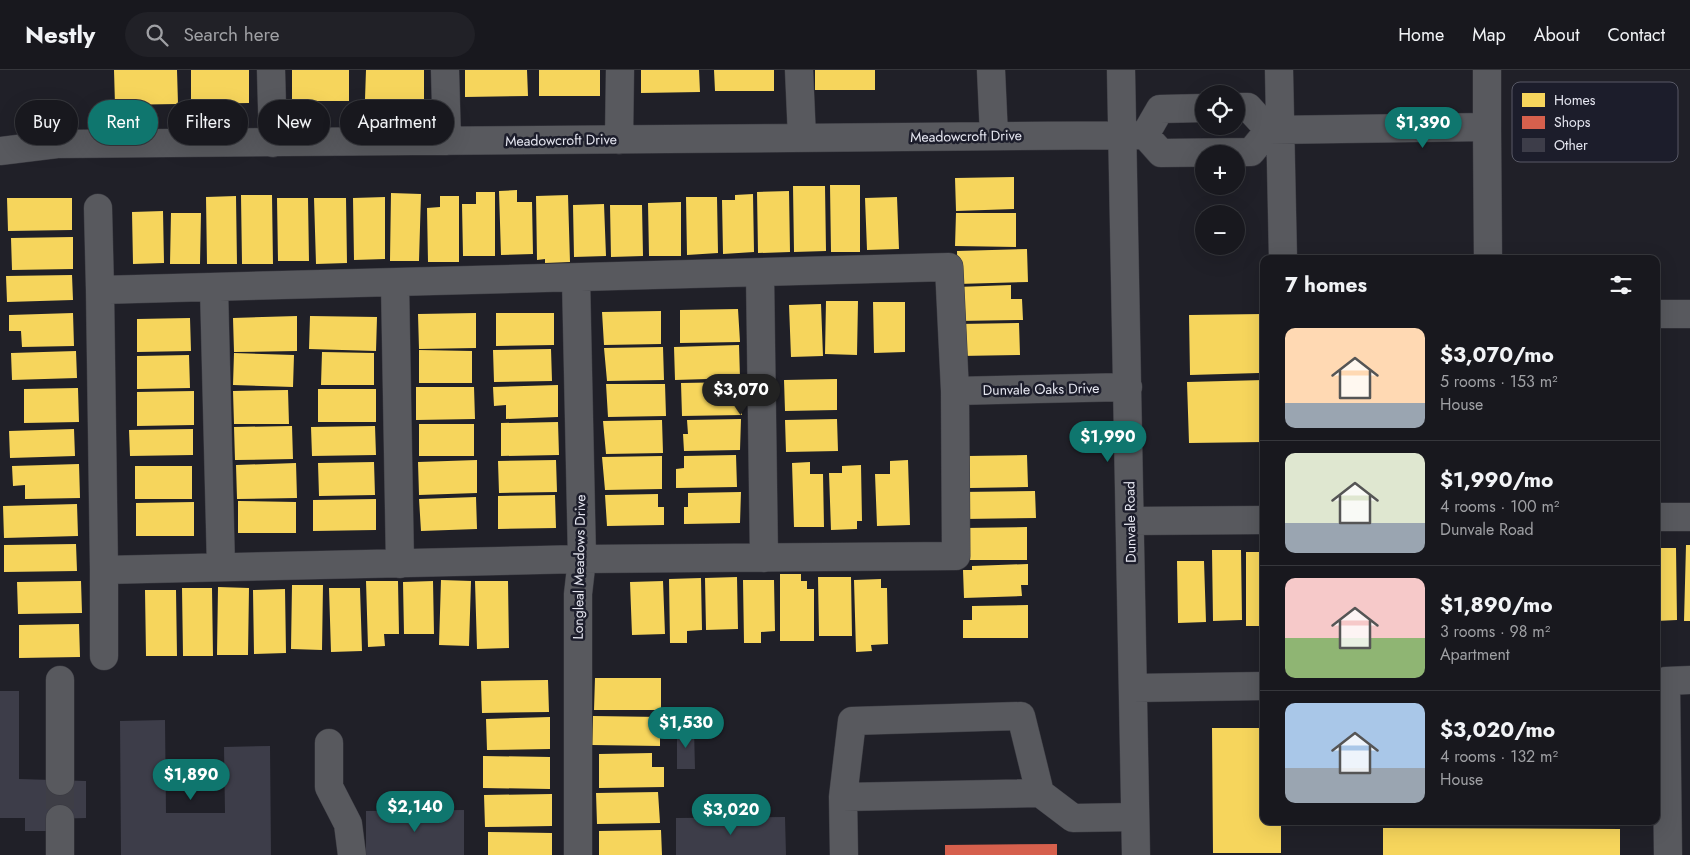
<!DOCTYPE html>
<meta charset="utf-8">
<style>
:root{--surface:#18181e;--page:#212127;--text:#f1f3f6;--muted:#9fa0a4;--line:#36373c;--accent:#0f766e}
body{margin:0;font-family:Jost,sans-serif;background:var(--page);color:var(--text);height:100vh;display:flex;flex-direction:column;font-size:19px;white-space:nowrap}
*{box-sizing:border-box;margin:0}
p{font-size:16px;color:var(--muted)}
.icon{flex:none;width:28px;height:28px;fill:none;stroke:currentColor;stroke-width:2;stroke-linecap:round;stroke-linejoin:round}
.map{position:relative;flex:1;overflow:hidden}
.sheet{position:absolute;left:1260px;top:185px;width:400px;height:570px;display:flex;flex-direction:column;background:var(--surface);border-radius:10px;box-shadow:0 5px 20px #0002,0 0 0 1px var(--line)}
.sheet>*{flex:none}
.hud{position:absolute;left:15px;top:30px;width:475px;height:45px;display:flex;gap:10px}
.controls{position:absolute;left:1195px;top:15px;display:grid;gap:10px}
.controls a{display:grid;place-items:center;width:50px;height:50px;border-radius:50%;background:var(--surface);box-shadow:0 5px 20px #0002,0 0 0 1px var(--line);font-size:25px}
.price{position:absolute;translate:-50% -42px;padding:0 11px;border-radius:18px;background:var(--accent);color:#fff;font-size:16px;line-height:32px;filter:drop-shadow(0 1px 2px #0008)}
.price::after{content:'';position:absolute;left:50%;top:30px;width:15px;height:11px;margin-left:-8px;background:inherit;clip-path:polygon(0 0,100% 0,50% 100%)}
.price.selected{background:#222;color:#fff}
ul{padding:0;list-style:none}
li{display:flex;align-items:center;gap:15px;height:125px;padding:0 25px}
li+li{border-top:1px solid var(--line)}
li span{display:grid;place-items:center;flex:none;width:140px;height:100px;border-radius:10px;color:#555}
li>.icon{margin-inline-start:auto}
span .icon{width:60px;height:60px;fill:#fffc;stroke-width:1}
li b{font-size:21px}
h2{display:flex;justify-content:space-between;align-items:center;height:60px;padding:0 25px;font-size:21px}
.pill{padding:0 18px;border-radius:22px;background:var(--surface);box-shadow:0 5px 20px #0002,0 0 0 1px var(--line);font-size:18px;line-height:45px}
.pill.selected{background:var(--accent);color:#fff}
header{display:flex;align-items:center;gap:30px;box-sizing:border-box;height:70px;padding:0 25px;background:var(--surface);border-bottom:1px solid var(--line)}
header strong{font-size:24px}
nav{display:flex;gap:28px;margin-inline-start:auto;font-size:18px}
.search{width:350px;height:45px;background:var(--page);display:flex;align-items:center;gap:12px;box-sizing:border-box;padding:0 18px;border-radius:28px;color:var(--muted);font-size:19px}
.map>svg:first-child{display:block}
.homes{fill:#f6d55c}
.shops{fill:#d6604d}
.building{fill:#3d3d49}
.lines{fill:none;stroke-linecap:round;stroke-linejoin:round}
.minor-tunnel{stroke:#3e3e46;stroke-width:28;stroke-dasharray:28 14;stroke-linecap:butt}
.minor-casing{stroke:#3a3a41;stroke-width:29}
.minor{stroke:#58595e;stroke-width:28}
.labels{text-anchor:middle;stroke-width:5;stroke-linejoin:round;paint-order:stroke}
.street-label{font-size:14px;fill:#e5e6f0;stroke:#1c1d2b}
.key{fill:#1c1d2b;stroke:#585966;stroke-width:1}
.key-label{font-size:14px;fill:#e5e6f0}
</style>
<header>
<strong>Nestly</strong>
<div class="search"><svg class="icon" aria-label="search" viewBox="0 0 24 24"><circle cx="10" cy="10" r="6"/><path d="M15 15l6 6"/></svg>Search here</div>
<nav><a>Home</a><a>Map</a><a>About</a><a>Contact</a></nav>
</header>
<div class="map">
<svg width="1690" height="785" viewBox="0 0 1690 785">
<rect width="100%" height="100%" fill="#202028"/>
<path class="homes" d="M114,0H177L178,34L115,35Z
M191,0H249V33L191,34Z
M292,0H349V31H292Z
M366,0H424V30L365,29Z
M465,0H527L528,26L465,27Z
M539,0H600V26H539Z
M641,0H699L700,22L641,23Z
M714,0H774V21H715Z
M815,0H875V20H815Z
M1014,107V139L956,141L955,108Z
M830,115H860V182H831Z
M793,116H825L826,181L794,182Z
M517,120V132H532L533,184L501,185L499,121Z
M789,121L790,182L758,183L757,122Z
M476,122H495V186H463L462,134H476Z
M391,123L421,124L419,191H390Z
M753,124L754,182L723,184L722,130H735V125Z
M241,125H272L273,194H242Z
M568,125L570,192L545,193V189L537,190L536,126Z
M236,126L237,194H207L206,127Z
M440,126H459V192H428L427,138L440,137Z
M385,127V189L354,190L353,128Z
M686,127H717L718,183L687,185Z
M897,127L899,179L867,180L865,128Z
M7,128H72V160L8,161Z
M277,128H308L309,191H278Z
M314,128H346L347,193L316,194Z
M681,132V186H649L648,133Z
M604,134L606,186L574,187L573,135Z
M610,135H642L643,186L611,187Z
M163,141L164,193L133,194L132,142Z
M171,143H201L200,194H170Z
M956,143H1016V177L955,176Z
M73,167V199L12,200L11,168Z
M1027,179L1028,212L958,214L957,181Z
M72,205L73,230L7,232L6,206Z
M1011,215V229H1022L1023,250L957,251V217Z
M826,231H858L857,285L825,284Z
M873,232H905V282L874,283Z
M821,234L823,286L791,287L789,235Z
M738,239L740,272L680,273V240Z
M661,241V274L604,275L602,242Z
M73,243L74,276L22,277L21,261H9V245Z
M476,243V278L419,279L418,244Z
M496,243H554V275L496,276Z
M1262,244V256H1259V303L1190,305L1189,245Z
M297,246V281L234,282L233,248Z
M310,246L377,247L376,281L309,279Z
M190,248L191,281L137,282V249Z
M1019,253L1020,285L960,286L959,254Z
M739,275L740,308L675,310L674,277Z
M663,277L664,310L607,311L604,278Z
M551,279L552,311L494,312L493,280Z
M419,280L472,281V313H419Z
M76,281L77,308L12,310L11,283Z
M322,282L374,283V315H321Z
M234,283L294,285L293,317L233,315Z
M189,285L190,318L137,319V286Z
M837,309V340L785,341L784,310Z
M1264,310V372L1189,373L1187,312Z
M739,312L742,345L682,346L681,313Z
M606,314H665L666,346L608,347Z
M558,315V347L506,349V335L494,336L493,317Z
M416,317H474L475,349L416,350Z
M78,318L79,352L24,353V319Z
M318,319H376V352H318Z
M288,320L289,354H234L233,321Z
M194,321V355L137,356V322Z
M741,349L740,380L684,381L683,364H688L687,350Z
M837,349L838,381L786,382L785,350Z
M662,350L663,383L606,384L603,351Z
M558,352L559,385L501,386V353Z
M419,354H474V386H419Z
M292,356L293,389L235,390L234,357Z
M375,356L376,385L312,386L311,357Z
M74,359L75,386L10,388L9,361Z
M193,359V385L130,386L129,360Z
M736,385L737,417L676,418V399L684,398V386Z
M1027,385L1028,417L969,418L968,386Z
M662,386V419L605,420L602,387Z
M477,390V423L419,425L418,392Z
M556,390L557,422L499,423L498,391Z
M908,390L910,455L877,456L875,404H890V391Z
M374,392L375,425L319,426L318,393Z
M810,392V404H823L824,457H794L792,393Z
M296,393L297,428L237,429L236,395Z
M79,394L80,428L25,429V415L13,416L12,396Z
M861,395L862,451H857V459L831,460L829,403H842V396Z
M135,396H192V429H135Z
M1035,421L1036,448L963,449L962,422Z
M741,422L740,453L684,454V437H688V423Z
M658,424V437H664V455L607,456L605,425Z
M555,425L556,458L498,459V426Z
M476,427L477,459L421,461L419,429Z
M376,429V460L313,461V430Z
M238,431L296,432V463H238Z
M194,432V466H136V433Z
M77,434L78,466L4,468L3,436Z
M1027,457V490H963V458Z
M76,474L77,501L4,502V475Z
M1686,475H1690V551H1684Z
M1656,478H1676L1677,550L1656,551Z
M1212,480H1241L1242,550L1213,551Z
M1246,482H1264V556H1246Z
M1177,491H1204L1206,552L1178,553Z
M1028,494V515H1021L1022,526L964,528L963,500H972V496Z
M780,504H801V511H807V519H814V571H780Z
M737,507L738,559L706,560L705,508Z
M818,507H851L852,566H819Z
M701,508L702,560L687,561V573H670L669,509Z
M881,509V518H887L888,574L871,575L872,581L856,582L854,510Z
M441,510L471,511L469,576L439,575Z
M743,510H774L775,561L761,562V573H744Z
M81,511L82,543L18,544L17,512Z
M366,511H398L399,564H384L385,576L368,577Z
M433,511L434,564H404L403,512Z
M475,511H508L509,578L477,579Z
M663,511L665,564L632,565L630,512Z
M292,515H323L322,580L291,579Z
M218,517L249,518L248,585H217Z
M182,518H212L213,586H183Z
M329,518H360L362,581L331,582Z
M285,519L286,583L254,584L253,520Z
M145,520H176L177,586H146Z
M1028,535V568H963V550H972V536Z
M79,554L80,587L19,588V555Z
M595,608H661V640H594Z
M548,610L549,642L482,643L481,611Z
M593,646L660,647V676L592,675Z
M550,647V679L487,680L486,649Z
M1212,658H1264V751H1281V783H1213Z
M652,683V697H664V717L599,718V684Z
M483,686L550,687V719L483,718Z
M658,722L660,753L597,754L596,723Z
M552,724V756L485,757L484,725Z
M1383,758L1620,759V785H1383Z
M661,760L662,785H599V761Z
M488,762L552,763V785H488Z"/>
<path class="shops" d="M1057,774V785H945V775Z"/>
<path class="building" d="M0,621H19V709L86,711V748L50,749V761H25V748H0Z
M165,650L166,743H225L224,677L270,676L271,785H121L120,651Z
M677,659H694L695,699H677Z
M464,740V785H366V741Z
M785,747L786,785H676V748Z"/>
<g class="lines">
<path class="minor-tunnel" d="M60,711V749"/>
<g class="minor-casing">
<path id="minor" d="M271,0L273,73
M445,0L447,71
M799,0L802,68
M991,0L994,66
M1121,0L1136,785
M1279,0L1283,189
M1236,37H1248L1269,60L1487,57V0
M1487,57L1488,189
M1145,65L1160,39L1204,38
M619,70L620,0
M0,81L57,74L1145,65L1161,83L1251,82L1269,60
M98,138L100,220
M949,197L955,321L956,486L582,489L104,500L100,220Z
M760,203L764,488
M576,208L582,489L578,524V785
M395,213L400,494
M214,218L221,497
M1656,244H1690
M955,321L1128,317
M1656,447H1690
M1130,451L1264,450
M104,500V586
M1133,618L1264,616
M329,673V717L348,754L352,785
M60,711V610
M843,727L852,651L1021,646L1040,723
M60,785V749
M844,785L843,727L1040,723L1073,748L1135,747
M1668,785L1666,611L1690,610"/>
</g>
<use href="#minor" class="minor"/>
</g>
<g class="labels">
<g class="street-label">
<text transform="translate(966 66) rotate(-1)" y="5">Meadowcroft Drive</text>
<text transform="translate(561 70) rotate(-1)" y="5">Meadowcroft Drive</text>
<text transform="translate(1041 319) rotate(-1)" y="5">Dunvale Oaks Drive</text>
<text transform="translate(1130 452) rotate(-91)" y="5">Dunvale Road</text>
<text transform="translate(579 497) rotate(-89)" y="5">Longleal Meadows Drive</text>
</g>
</g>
<rect x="1512" y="12" width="166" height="80" rx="8" class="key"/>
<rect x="1522" y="23" width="23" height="14" fill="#f6d55c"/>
<rect x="1522" y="46" width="23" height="13" fill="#d6604d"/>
<rect x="1522" y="68" width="23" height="14" fill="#3d3d49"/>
<g class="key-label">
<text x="1554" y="35">Homes</text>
<text x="1554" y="57">Shops</text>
<text x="1554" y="80">Other</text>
</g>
</svg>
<div class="controls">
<a><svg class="icon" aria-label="locate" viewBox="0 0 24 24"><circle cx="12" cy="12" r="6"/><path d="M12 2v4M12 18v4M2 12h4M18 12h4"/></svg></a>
<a>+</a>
<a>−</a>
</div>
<b class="price" style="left:1423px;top:79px">$1,390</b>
<b class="price selected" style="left:741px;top:346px">$3,070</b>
<b class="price" style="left:1108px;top:393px">$1,990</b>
<b class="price" style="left:686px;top:679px">$1,530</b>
<b class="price" style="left:191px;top:731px">$1,890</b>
<b class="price" style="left:415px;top:763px">$2,140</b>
<b class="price" style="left:731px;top:766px">$3,020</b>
<div class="hud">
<a class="pill">Buy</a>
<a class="pill selected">Rent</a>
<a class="pill">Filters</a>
<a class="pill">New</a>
<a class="pill">Apartment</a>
</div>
<section class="sheet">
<h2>7 homes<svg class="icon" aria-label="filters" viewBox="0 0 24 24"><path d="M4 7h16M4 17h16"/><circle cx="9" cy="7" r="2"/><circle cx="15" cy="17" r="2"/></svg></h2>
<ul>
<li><span style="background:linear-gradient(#ffd9b3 75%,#9aa5b1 0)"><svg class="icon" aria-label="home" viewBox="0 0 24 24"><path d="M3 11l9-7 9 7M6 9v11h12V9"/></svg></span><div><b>$3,070/mo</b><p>5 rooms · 153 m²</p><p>House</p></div></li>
<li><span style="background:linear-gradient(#dfe7d0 70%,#9aa5b1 0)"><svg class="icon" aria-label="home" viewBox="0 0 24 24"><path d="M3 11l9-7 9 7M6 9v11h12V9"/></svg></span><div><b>$1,990/mo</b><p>4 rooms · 100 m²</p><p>Dunvale Road</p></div></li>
<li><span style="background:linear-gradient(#f6c9c9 60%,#8fb573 0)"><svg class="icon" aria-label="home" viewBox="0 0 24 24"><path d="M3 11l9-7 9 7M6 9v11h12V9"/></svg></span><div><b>$1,890/mo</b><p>3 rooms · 98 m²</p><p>Apartment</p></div></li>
<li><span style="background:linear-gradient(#a9c7e8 65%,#9aa5b1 0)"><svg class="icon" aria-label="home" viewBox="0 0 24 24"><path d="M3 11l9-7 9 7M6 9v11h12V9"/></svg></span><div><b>$3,020/mo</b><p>4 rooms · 132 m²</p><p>House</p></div></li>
</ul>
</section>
</div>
